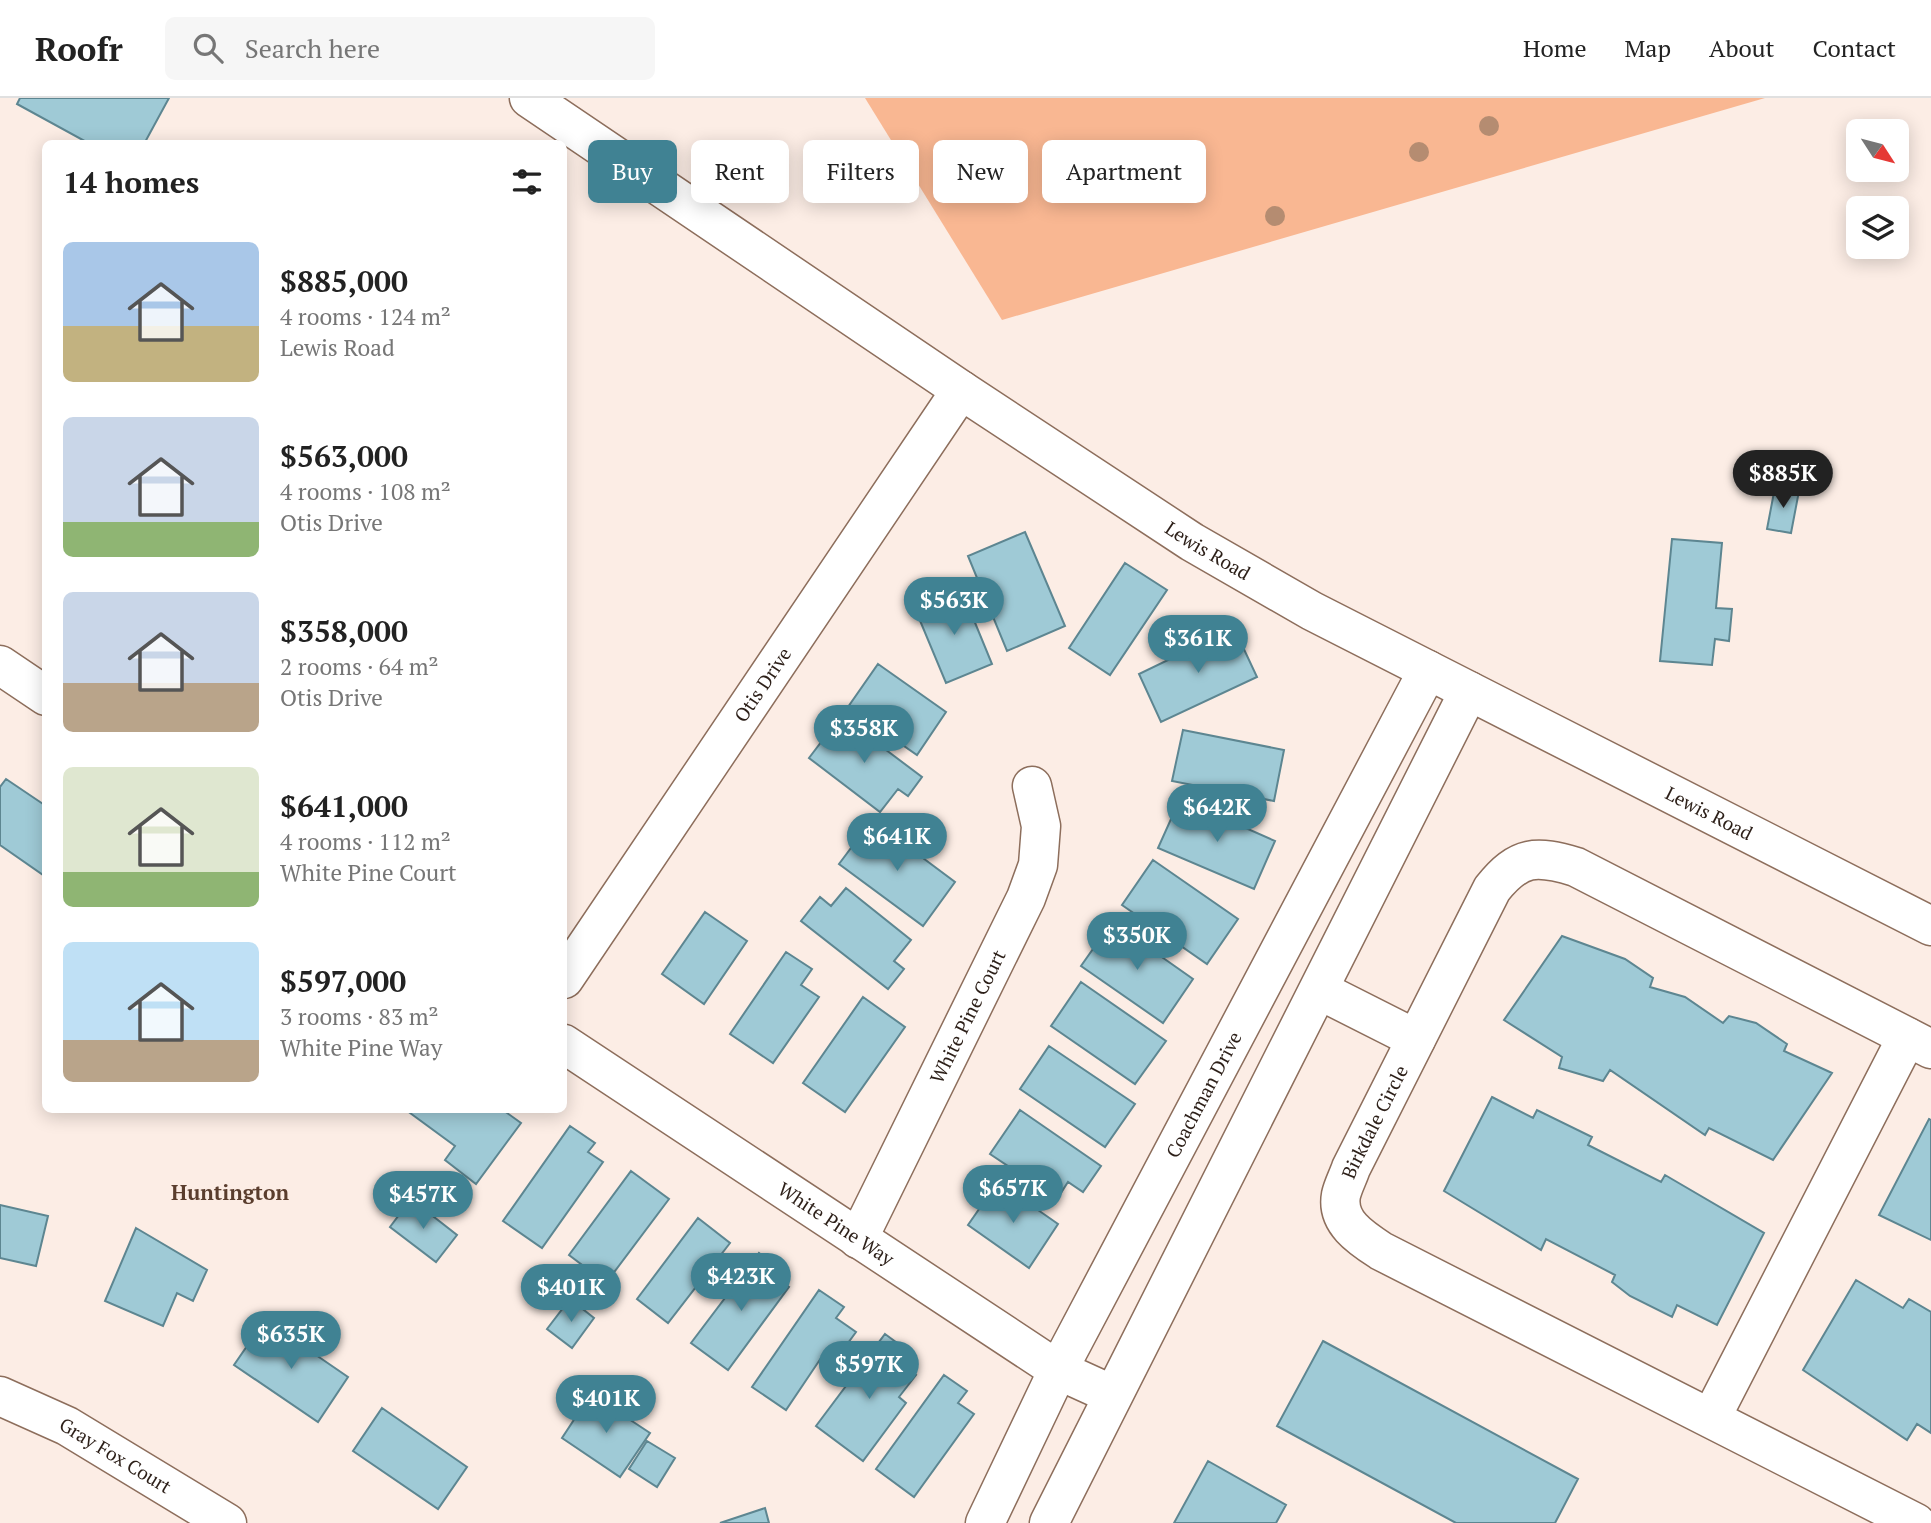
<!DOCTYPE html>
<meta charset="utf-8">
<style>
:root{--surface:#fff;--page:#f6f6f6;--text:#222;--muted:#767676;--line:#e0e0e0;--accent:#408293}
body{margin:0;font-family:"PT Serif",serif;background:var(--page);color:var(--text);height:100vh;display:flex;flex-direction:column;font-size:26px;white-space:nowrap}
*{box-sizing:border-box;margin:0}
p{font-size:23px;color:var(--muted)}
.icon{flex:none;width:38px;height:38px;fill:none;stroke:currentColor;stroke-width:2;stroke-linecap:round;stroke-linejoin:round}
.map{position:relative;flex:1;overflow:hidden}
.sheet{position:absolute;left:42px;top:42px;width:525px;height:973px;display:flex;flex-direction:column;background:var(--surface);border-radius:10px;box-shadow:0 4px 18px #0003}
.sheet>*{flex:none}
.guide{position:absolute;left:588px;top:42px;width:665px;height:63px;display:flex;gap:14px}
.needle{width:46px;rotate:126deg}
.tools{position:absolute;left:1846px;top:21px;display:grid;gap:14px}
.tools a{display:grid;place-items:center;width:63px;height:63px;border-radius:10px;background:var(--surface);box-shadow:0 4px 18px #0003;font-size:35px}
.price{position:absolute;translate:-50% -60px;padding:0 16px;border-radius:24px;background:var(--accent);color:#fff;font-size:23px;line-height:46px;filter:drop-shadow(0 2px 4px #0008)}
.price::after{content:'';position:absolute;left:50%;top:42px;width:21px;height:16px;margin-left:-10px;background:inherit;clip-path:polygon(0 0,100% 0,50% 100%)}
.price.selected{background:#222;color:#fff}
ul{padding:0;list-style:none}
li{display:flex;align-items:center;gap:21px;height:175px;padding:0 21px}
li span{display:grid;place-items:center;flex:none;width:196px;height:140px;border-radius:10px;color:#555}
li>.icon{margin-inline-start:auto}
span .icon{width:84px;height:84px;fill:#fffc;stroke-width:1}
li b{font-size:30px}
h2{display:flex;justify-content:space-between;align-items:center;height:84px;padding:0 21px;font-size:30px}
.tag{padding:0 24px;border-radius:10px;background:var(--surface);box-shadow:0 4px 18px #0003;font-size:24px;line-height:63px}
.tag.selected{background:var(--accent);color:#fff}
header{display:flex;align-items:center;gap:42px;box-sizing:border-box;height:98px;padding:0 35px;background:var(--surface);border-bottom:2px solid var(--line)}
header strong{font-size:33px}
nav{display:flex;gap:38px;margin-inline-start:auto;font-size:24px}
.search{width:490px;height:63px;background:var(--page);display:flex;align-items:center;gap:18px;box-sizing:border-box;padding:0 24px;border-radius:10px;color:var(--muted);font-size:26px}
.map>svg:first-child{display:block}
.green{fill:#f9b792}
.building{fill:#9fcad6;stroke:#5d8691;stroke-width:2}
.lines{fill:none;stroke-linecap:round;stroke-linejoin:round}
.minor-casing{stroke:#8d6e5c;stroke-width:41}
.minor{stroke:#fff;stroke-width:38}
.tree{fill:#b58c71}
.labels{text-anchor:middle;stroke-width:7;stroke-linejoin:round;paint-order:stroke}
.street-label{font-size:19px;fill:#2c1f18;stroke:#fcede5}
.neighbourhood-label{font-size:21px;font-weight:bold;fill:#5a3d2d;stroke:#fcede5}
</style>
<header>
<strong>Roofr</strong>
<div class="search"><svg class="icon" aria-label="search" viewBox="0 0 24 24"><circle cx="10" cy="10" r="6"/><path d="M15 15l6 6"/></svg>Search here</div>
<nav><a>Home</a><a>Map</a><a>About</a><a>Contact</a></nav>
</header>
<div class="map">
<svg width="1931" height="1425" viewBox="0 0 1931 1425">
<rect width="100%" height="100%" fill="#fcede5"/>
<path class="green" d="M865,0H1765L1002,222Z"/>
<path class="building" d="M20,0H169L144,46H90L17,6Z
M1775,389L1799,393L1791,435L1767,431Z
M1025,434L1065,528L1007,553L968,458Z
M1672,441L1722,445L1716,510L1732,511L1729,543L1715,541L1712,567L1660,563Z
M1125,465L1167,492L1110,577L1069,550Z
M962,493L992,566L946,585L916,513Z
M1234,530L1257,579L1161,624L1139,576Z
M878,566L946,614L917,657L848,609Z
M841,618L922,679L908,698L898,691L880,714L809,660Z
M1183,632L1284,652L1274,703L1172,683Z
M6,681L46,708V779L0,747V689Z
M1180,701L1275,743L1254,791L1158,750Z
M872,722L955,784L923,828L839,766Z
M1153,762L1238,821L1207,866L1122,807Z
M846,790L911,842L894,863L904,871L888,891L801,823L820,799L831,808Z
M705,814L747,843L704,906L662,876Z
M1112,824L1193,881L1163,925L1081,868Z
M1562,838L1625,861L1653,880L1650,889L1685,899L1723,925L1729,918L1756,925L1787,946L1784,953L1832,975L1773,1062L1709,1030L1705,1037L1610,972L1603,983L1559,970L1562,959L1504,922Z
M786,854L812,871L801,887L819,899L773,965L730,936Z
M1081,884L1166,943L1135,986L1051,928Z
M863,899L905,929L845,1014L803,985Z
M1049,948L1135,1006L1105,1049L1020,991Z
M1492,999L1533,1020L1537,1012L1592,1039L1588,1047L1661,1084L1665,1077L1764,1135L1717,1227L1677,1207L1672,1219L1630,1198L1612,1184L1615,1177L1546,1141L1541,1152L1444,1093Z
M406,1012H503L521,1025L476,1086L445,1062L455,1048Z
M1020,1012L1101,1068L1083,1094L1068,1084L1057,1101L990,1056Z
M1929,1021L1931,1022V1142L1879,1117Z
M570,1028L595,1045L588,1054L603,1064L542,1150L503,1123Z
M631,1073L669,1101L606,1185L569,1157Z
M998,1084L1058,1126L1029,1170L968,1127Z
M411,1101L457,1137L436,1164L390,1129Z
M0,1107L48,1118L36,1168L0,1160Z
M698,1120L730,1145L668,1225L637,1201Z
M136,1130L207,1172L193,1203L177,1195L163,1228L105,1203Z
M759,1155L780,1171L774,1178L789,1189L728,1272L691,1245Z
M1856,1182L1903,1210L1909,1201L1931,1214V1335L1917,1326L1907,1342L1803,1272Z
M819,1192L844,1209L836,1220L856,1234L832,1267L821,1260L786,1312L752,1289Z
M570,1201L594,1220L572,1250L547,1231Z
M265,1222L348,1279L318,1324L234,1267Z
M885,1236L904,1250L896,1261L916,1277L899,1299L906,1305L863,1363L816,1328Z
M1323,1243L1578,1381L1555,1425H1456L1277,1328Z
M944,1277L967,1293L958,1305L974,1316L914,1399L876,1371Z
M591,1296L650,1335L620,1379L562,1340Z
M382,1310L467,1369L438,1411L353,1353Z
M647,1343L675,1360L657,1389L629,1371Z
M1208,1363L1286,1407L1276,1425H1174Z
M765,1410L769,1425H720Z"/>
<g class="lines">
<g class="minor-casing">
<g id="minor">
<path id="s1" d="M529,0L961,292L1192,444L1312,513L1931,828"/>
<path d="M0,567L46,598"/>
<path id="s2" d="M564,881L961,292"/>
<path d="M1319,892L1416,941"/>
<path id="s3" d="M564,946L1058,1272L1113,1297"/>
<path id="s4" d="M858,1141L1026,800L1038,767L1041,728L1032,688"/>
<path id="s5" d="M0,1298L67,1328L227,1425"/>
<path d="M1711,1320L1907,939"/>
<path id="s6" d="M985,1425L1058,1272L1428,572"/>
<path d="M1049,1425L1469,593"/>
<path id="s7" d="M1916,1425L1381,1153C1361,1140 1336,1124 1341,1097C1343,1088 1348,1079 1351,1070L1492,791C1519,757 1536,757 1576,769L1931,951"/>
</g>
</g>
<use href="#minor" class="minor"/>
</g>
<g class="tree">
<circle cx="1489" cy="28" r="10"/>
<circle cx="1419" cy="54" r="10"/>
<circle cx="1275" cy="118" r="10"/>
</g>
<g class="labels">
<g class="street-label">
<text dy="7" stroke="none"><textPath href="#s1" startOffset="816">Lewis Road</textPath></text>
<text dy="7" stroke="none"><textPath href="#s2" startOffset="355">Otis Drive</textPath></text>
<text dy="7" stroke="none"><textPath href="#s1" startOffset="1382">Lewis Road</textPath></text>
<text dy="7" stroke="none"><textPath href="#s4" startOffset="248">White Pine Court</textPath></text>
<text dy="7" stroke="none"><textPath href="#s6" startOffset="481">Coachman Drive</textPath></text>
<text dy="7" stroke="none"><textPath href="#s7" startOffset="754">Birkdale Circle</textPath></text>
<text dy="7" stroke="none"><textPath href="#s3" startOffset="326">White Pine Way</textPath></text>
<text dy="7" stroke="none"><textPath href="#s5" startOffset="130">Gray Fox Court</textPath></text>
</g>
<g class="neighbourhood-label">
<text x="230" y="1102">Huntington</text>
</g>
</g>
</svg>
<div class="tools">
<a><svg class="needle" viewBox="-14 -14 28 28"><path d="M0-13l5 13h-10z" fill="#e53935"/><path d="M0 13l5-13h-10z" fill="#767676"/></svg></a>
<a><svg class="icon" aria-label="layers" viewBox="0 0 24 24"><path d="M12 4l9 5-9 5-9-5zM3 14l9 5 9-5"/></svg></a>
</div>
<b class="price selected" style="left:1783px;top:412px">$885K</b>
<b class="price" style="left:954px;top:539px">$563K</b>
<b class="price" style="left:1198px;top:577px">$361K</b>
<b class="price" style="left:864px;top:667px">$358K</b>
<b class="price" style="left:1217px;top:746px">$642K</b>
<b class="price" style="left:897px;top:775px">$641K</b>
<b class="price" style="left:1137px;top:874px">$350K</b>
<b class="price" style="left:1013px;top:1127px">$657K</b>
<b class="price" style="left:423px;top:1133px">$457K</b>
<b class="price" style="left:741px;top:1215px">$423K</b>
<b class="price" style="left:571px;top:1226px">$401K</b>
<b class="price" style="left:291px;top:1273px">$635K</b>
<b class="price" style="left:869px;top:1303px">$597K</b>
<b class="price" style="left:606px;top:1337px">$401K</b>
<div class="guide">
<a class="tag selected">Buy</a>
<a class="tag">Rent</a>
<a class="tag">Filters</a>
<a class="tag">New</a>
<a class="tag">Apartment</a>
</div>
<section class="sheet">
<h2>14 homes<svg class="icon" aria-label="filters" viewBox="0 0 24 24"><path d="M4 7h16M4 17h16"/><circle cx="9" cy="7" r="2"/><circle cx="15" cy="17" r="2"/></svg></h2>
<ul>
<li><span style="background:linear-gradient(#a9c7e8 60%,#c2b280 0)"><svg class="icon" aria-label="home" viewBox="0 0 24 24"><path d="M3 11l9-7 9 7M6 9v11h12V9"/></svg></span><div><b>$885,000</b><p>4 rooms · 124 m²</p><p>Lewis Road</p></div></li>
<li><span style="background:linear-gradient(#c9d6e8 75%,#8fb573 0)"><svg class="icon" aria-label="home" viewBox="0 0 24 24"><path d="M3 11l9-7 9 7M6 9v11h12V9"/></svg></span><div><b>$563,000</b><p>4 rooms · 108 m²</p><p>Otis Drive</p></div></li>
<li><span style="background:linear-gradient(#c9d6e8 65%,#b9a48a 0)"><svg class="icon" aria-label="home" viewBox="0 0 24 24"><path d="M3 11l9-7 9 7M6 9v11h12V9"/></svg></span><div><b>$358,000</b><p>2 rooms · 64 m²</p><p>Otis Drive</p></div></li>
<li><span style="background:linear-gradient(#dfe7d0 75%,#8fb573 0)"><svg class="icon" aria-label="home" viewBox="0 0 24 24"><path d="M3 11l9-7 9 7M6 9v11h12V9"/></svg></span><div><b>$641,000</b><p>4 rooms · 112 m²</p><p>White Pine Court</p></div></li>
<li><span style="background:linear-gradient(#bfe0f5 70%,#b9a48a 0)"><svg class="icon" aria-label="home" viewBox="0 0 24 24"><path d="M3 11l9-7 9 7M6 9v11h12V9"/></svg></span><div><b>$597,000</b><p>3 rooms · 83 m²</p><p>White Pine Way</p></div></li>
</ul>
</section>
</div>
